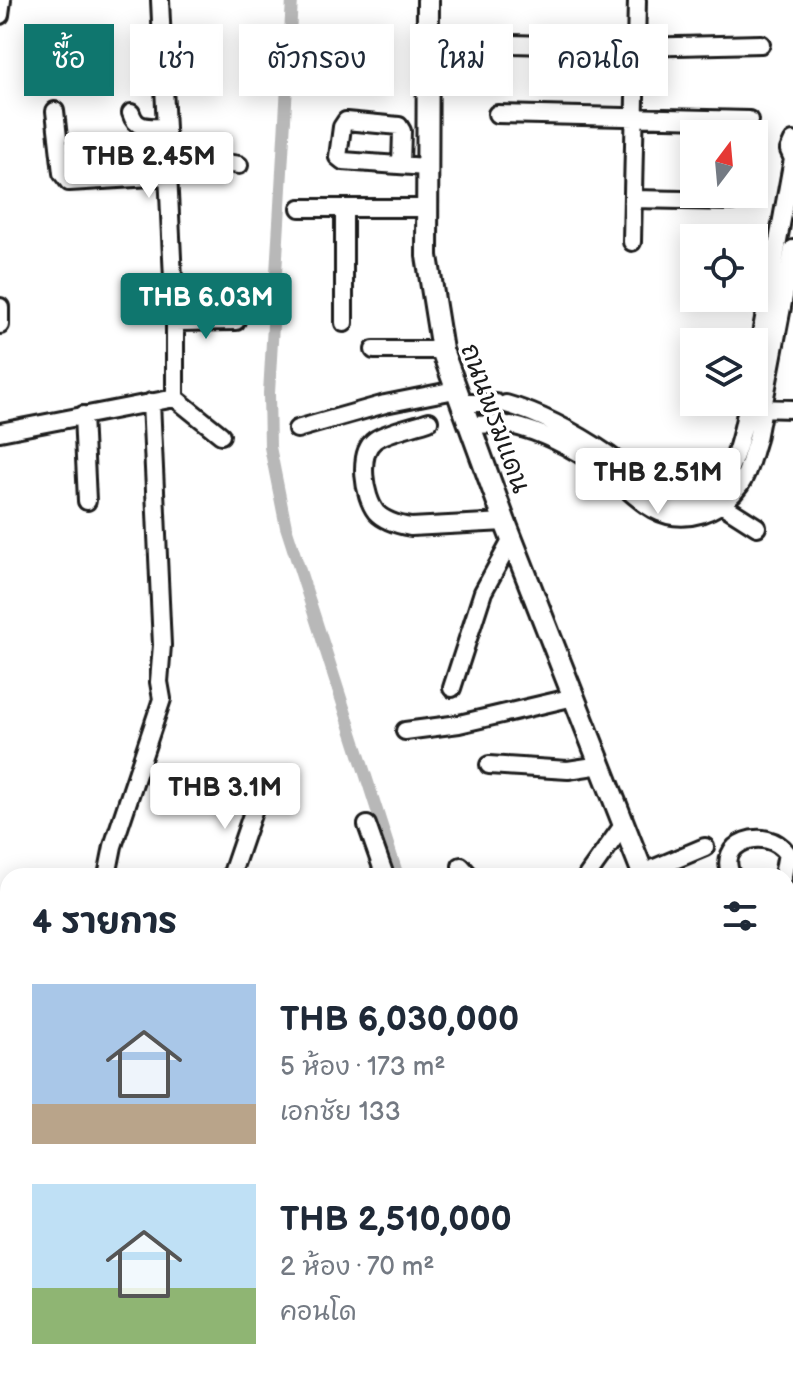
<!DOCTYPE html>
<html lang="th">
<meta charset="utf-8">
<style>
:root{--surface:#fff;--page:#f6f6f7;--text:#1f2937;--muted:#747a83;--accent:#0f766e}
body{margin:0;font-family:"Balsamiq Sans","Playpen Sans Thai",sans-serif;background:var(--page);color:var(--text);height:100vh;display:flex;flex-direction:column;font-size:30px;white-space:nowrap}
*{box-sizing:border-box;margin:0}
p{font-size:26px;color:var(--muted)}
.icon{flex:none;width:44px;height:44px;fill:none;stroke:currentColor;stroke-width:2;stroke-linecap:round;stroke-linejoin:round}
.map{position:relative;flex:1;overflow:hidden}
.sheet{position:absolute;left:0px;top:868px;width:794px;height:512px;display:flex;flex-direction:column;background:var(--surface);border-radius:24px 24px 0 0;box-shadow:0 4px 20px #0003}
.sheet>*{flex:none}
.banner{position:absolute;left:24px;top:24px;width:746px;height:72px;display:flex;gap:16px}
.needle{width:52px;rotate:16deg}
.tools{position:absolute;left:680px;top:120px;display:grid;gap:16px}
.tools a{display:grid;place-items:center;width:88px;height:88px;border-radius:0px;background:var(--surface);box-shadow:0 4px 20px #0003;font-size:40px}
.price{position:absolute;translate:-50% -68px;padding:0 18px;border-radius:8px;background:#fff;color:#222;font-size:26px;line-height:52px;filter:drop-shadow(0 2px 4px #0008)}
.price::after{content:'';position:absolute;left:50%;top:48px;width:24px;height:18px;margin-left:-12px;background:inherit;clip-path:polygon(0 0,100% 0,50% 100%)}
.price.on{background:var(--accent);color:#fff}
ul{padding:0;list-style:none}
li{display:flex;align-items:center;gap:24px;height:200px;padding:0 32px}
li span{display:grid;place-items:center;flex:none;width:224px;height:160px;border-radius:0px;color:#555}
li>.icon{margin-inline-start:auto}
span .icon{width:96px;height:96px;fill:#fffc;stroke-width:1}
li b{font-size:34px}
h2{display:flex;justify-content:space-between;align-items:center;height:96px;padding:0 32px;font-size:34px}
.tag{padding:0 28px;border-radius:0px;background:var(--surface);box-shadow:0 4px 20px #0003;font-size:28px;line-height:72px}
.tag.on{background:var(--accent);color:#fff}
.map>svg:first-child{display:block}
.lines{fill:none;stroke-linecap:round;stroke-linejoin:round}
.canal{stroke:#b8b8b8;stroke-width:12}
.minor-casing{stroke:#1c1c1c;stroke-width:22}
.major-casing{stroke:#1c1c1c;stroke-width:26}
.minor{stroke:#fff;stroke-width:16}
.major{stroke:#fff;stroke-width:20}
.labels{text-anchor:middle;stroke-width:7;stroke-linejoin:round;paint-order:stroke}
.street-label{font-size:26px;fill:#1c1c1c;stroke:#fff}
</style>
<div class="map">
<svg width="793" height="1380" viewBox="0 0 793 1380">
<rect width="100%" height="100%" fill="#fff"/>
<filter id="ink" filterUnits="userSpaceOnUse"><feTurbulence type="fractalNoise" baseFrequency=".0125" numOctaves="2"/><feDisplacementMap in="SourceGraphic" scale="16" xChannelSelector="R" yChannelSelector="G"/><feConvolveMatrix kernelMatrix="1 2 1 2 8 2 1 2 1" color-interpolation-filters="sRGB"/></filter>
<g filter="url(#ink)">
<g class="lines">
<path class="canal" d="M292,0L269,393L270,447L286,527L398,876
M568,1372L571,1380"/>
<g class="minor-casing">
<path id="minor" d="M160,0L175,322V398
M0,15L2,0
M428,42L636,47L761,44
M55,111L62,173L69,182L168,176
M131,113C136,130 150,127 165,127
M497,114L749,120
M793,141L789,150L793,159
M167,154L239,165
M401,165L402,131L399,126L346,121L342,127L338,157L343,161L426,167
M633,199L732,201
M300,208H427
M344,208V323
M632,242L637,0
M0,307V325
M175,322L236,321
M374,350H442
M754,373L793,159
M175,398L221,435
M461,403H496
M506,404C542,414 578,434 609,455C627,467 642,488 662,497C725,526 741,443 748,402
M755,408L793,409
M83,415L87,501
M429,421C415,426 386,432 375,440C357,453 364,497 376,512C384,521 399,525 411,527L505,522
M471,425L504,424
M511,425C542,432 574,449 600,467C619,479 633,498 653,509C684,526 720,513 740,485C749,472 752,454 757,439L793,249
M297,429L385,404L455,390
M0,432L175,398
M721,504L757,527
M452,688L483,592L512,539
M405,731L459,724L574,697
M489,765L568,770L601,765
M367,825L385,876
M461,866L470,876
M643,873L705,847
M107,876L113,846L162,699L159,682L162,645L151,402
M231,876L258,797
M587,876L624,824
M732,876C714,843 766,824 787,853L783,876
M786,1032L793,1031
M0,1070L8,1058
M0,1125L8,1129
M786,1271L793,1265
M786,1361L793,1349
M669,1379L671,1372
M269,1380L274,1372
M775,1380L780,1372"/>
</g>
<g class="major-casing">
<path id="major" d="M428,0L427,256L442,350L505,522L644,876
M786,1230L793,1247"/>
</g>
<use href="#minor" class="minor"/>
<use href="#major" class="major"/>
</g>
</g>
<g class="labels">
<g class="street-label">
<text transform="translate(496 418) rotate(70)" y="9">ถนนพรมแดน</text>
</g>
</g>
</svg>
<div class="tools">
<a><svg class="needle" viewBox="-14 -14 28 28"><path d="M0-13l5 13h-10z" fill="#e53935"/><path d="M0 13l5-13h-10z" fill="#747a83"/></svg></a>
<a><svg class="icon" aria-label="locate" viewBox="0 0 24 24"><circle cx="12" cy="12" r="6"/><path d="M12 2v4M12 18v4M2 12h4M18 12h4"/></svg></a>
<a><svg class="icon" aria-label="layers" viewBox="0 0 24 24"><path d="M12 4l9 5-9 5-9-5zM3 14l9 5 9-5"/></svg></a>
</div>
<b class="price" style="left:149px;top:200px">THB 2.45M</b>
<b class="price on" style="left:206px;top:341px">THB 6.03M</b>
<b class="price" style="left:658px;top:516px">THB 2.51M</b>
<b class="price" style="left:225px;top:831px">THB 3.1M</b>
<div class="banner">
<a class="tag on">ซื้อ</a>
<a class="tag">เช่า</a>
<a class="tag">ตัวกรอง</a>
<a class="tag">ใหม่</a>
<a class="tag">คอนโด</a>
</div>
<section class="sheet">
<h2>4 รายการ<svg class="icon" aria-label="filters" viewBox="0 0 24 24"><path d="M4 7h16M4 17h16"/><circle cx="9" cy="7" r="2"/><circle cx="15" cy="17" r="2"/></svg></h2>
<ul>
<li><span style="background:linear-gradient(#a9c7e8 75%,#b9a48a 0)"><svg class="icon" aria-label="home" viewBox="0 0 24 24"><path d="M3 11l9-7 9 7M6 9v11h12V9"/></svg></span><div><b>THB 6,030,000</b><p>5 ห้อง · 173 m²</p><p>เอกชัย 133</p></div></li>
<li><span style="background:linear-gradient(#bfe0f5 65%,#8fb573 0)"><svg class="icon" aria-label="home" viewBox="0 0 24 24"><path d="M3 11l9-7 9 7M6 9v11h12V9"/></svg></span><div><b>THB 2,510,000</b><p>2 ห้อง · 70 m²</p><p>คอนโด</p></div></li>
</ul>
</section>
</div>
